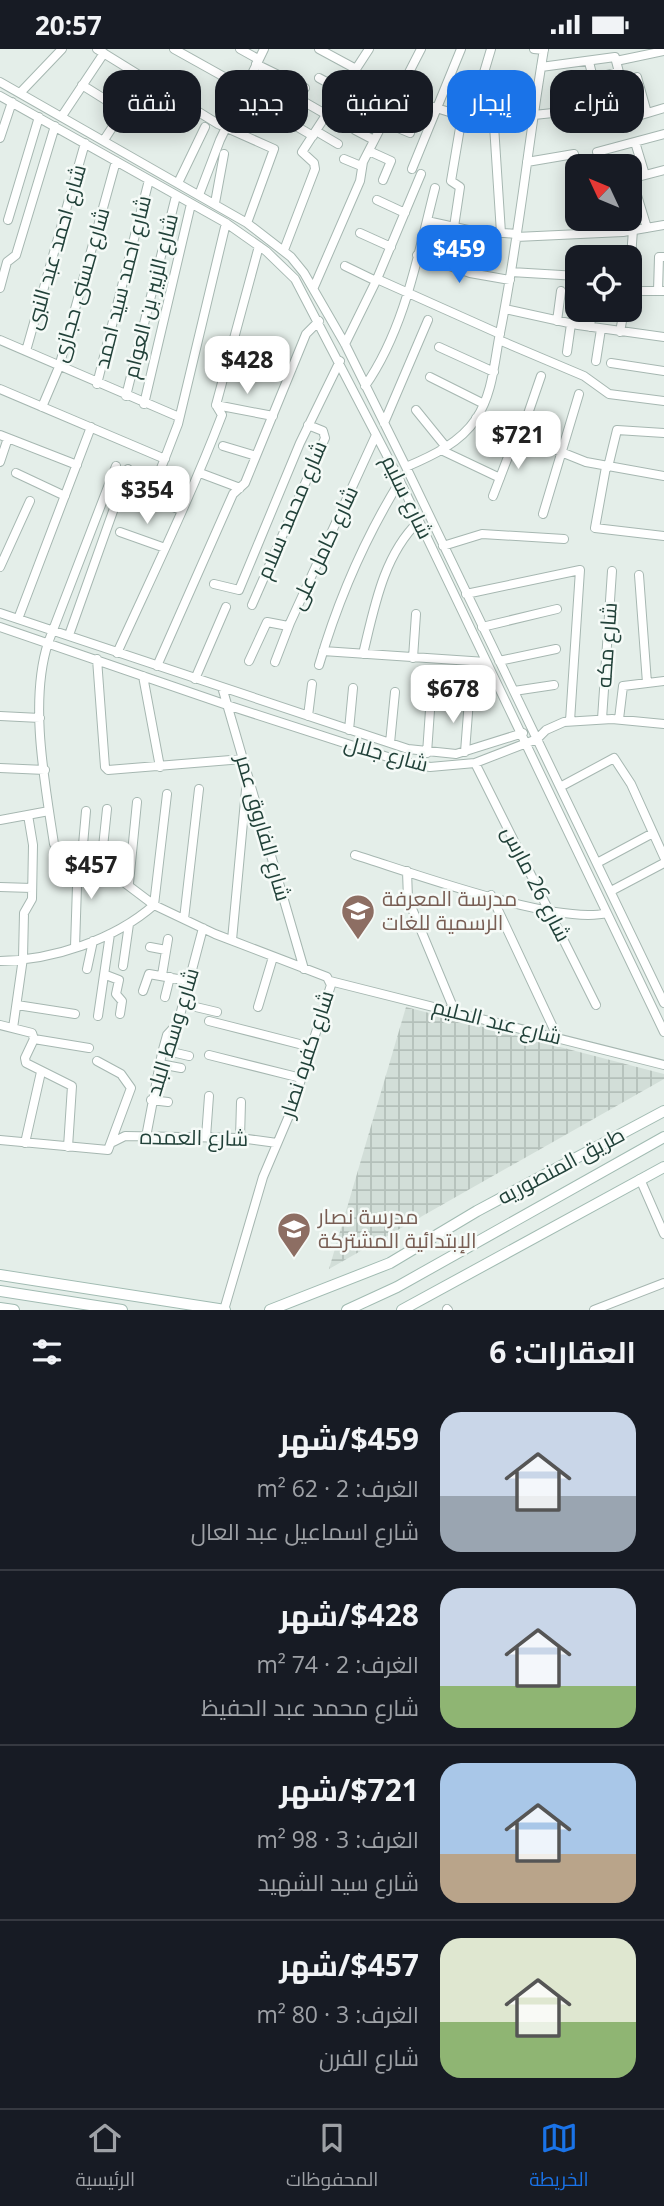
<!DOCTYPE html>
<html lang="ar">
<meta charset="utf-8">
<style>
:root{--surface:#171b24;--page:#242831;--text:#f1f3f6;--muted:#9ea1a6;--line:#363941;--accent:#1a73e8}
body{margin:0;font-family:"Open Sans",Cairo,sans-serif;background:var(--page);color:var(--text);direction:rtl;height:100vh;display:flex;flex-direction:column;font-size:26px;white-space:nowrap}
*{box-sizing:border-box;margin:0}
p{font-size:23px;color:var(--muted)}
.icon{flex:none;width:38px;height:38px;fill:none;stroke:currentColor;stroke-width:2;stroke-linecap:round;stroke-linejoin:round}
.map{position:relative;height:1261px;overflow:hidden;direction:ltr}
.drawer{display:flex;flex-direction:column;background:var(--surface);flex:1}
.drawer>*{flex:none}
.hud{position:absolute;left:21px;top:21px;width:623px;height:63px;direction:rtl;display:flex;gap:14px}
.needle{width:46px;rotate:314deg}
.fabs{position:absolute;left:565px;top:105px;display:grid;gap:14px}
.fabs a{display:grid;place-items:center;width:77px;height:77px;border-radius:14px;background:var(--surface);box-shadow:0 4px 18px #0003;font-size:35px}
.price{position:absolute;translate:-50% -60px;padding:0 16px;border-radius:14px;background:#fff;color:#222;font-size:23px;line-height:46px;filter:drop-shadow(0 2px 4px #0008)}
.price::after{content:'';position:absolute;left:50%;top:42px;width:21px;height:16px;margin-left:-10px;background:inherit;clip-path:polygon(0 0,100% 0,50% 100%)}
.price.selected{background:var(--accent);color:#fff}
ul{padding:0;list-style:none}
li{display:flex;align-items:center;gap:21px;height:175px;padding:0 28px}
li+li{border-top:2px solid var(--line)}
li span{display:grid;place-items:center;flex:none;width:196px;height:140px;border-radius:21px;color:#555}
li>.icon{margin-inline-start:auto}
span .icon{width:84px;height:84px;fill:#fffc;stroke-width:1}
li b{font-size:30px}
h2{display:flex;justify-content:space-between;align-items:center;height:84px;padding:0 28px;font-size:30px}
.pill{padding:0 24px;border-radius:21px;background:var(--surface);box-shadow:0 4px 18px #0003;font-size:24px;line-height:63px}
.pill.selected{background:var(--accent);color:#fff}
.status{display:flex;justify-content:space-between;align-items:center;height:49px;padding:0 35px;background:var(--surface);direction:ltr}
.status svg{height:19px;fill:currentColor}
.menu{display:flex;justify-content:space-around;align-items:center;height:98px;border-top:2px solid var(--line);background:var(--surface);font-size:19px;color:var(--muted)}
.menu a{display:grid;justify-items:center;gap:4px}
.menu .selected{color:var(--accent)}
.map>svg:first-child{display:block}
.industrial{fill:url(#industrial-grid)}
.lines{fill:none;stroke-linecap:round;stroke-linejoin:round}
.street-casing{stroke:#a6b7b1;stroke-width:10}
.secondary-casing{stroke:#a1bbb2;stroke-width:12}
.street{stroke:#fff;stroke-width:8}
.secondary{stroke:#fff;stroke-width:10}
.labels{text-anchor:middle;stroke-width:5;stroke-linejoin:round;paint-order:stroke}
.street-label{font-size:21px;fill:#214139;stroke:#f5faf7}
.education-label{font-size:21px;fill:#785e54;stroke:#f5faf7;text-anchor:start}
</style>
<div class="status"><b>20:57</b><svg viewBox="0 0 49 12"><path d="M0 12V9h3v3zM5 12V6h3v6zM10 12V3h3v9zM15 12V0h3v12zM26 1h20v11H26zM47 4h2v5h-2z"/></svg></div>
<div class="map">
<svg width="664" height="1261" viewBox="0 0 664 1261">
<defs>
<pattern id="industrial-grid" width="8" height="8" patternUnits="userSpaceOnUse" patternTransform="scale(1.75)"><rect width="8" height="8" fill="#d2ded8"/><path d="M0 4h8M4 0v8" fill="none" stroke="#b4c0ba"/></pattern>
</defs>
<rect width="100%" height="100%" fill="#e4eee9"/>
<path class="industrial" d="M406,958L664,1025V1030L329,1220Z"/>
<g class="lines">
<g class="street-casing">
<path id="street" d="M97,0L218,75L274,100L247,174
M174,0L244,39
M240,0L258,10
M319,0L356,20
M534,0L544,1
M616,12L664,2
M589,13L601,61
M256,15L305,39
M541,18L615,8L631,69L664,59
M637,28L647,64
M319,29L343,42
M593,29L619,23
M0,33L247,174L291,208L304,224L345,295L406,418L664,954
M82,36L106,51
M20,44L62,0
M242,45L286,67
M0,47L226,174L266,202L295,230L396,424L664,983
M398,47L462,67L483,65L536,50
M301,51L327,66
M334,56L357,69
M493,61L501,184
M534,66L628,56
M62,67L104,4
M471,67L491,0
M289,73L313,87
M384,73L410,84
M355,81L374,91
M316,82L338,95
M0,89L12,53
M104,91L134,45
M635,93L645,126
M369,102L391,112L383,131
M597,103L664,85
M344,110L361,117
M527,113L574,105
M412,120L461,0
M630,130L664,121
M632,130L647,179
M178,134L205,78
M578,135L574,140L578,154
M199,146L220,91L264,0
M377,151L405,164
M215,154L224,105
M581,170L585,184
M610,170L613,183
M8,171L39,68
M427,172L468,181L516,185
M454,178L460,138L451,132L462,67
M360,184L391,198
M516,188L623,183L664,176
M284,201L315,120L314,114L302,103L369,0
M417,206L470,224L510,231
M345,217L376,232
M630,222L633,181
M511,223L578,227
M377,230L500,285
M314,238L360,132L363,113L421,0
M0,239L7,213L16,206L55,77
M643,242H664
M658,242L659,208H664
M505,260L578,276L664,288
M557,272L561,242
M590,278L592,261
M620,283L624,261
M0,291L179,368
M499,291L584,327L609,345L664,352
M345,295L377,230L421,125
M439,298L494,323
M26,302L85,94
M567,303L571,275
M596,312L601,280
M611,314L664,322
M430,328L484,355
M97,335L149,131
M365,337C405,280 418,205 435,139
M0,340L165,410
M126,347L176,147
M144,355L191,155
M216,356L259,197
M216,356L273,367
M42,358L59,318L116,112
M416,361L446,398
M476,369L586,413L664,427
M384,374L428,271
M0,386L77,416
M520,388L541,327
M223,397L256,407
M441,401L500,429
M0,413L8,389
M116,417L48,594C29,653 45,734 54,795L105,819L154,856L215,885L327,928L331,936L291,1062L263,1128L224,1261
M406,418C432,407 460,394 476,370C493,344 494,314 500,284C519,190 528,94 544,0
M606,418L595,479L664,487
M608,418L617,381L664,384
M16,424L65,447
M200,424L240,439
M158,427L178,375L226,174
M141,446L181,461
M493,447L516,387
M543,465L579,345
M120,483L165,499
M443,497L482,485L564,490
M0,518L30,452
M639,526L647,634
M214,535L239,541L300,394L340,312
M466,545L580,521L570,672
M252,556L325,389L323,382L308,376
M0,564L408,700L456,705L523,684
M18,570L91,378
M0,578L227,656L397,711L430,718L475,714L537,690L546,681L564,673L612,670L664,675
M482,578L557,560
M69,586L128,420
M323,602L486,613
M117,604C153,525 191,447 222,366L216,356
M363,605C374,560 383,507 418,473
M413,609L416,565
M97,610L105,718L108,721L243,710
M249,612L267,573L288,577
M499,612L556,600
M275,613L290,574L376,386
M319,616C338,551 365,489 400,432
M157,617L233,445L245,434L306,285L319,272
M143,627L160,718
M195,630L226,558
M222,638L304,920
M514,642L554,636
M0,667L40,669
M308,667L312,635
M602,670L612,522
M619,670L623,637L664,632
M349,681L353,639
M390,694L395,643
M465,703L469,651
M427,704L431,647
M475,714L596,956
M0,719L45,721
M560,738L614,709L631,735L664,808
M0,771L49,762
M355,806C410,823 557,877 607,864
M82,807L86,762
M597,814L653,784
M101,817L107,760
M407,822L408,850L455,963
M129,834L137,753
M0,838L32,839
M611,842L664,814
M491,846L558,989
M154,856L167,745
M184,870L199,740
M232,891L247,730
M75,898L78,806
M150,898L166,901
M0,912C53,911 114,891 154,856
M123,917L129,875
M87,920L93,892
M106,926L119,931L116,945L122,952L120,965
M162,926L168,890
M330,932L664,1016
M143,942L149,925L189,932
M165,948L170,928
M183,955L217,963
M17,956L75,965
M258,958L273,908
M98,967L110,885
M209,972L311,998
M0,976L32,984L34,990L25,1009L26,1014L72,1037L68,1098
M13,979L23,909L24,864L32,850L33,796L28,766
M34,990L89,999
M163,1001L189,1007
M209,1006L301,1029
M160,1015L181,1019
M151,1051L168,1053
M146,1088L162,1004L167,986L178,974L203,879
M206,1088L209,1047
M240,1089L241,1053
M0,1091L108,1101L131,1039L121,1025L97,1012
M113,1093L125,1087L240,1089L277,1094
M25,1094L41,1023
M640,1130L664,1185
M447,1260L448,1261
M594,1261L664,1234"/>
</g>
<g class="secondary-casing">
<path id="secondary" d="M0,1226L225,1261
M0,1242L122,1261
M0,1259L14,1261
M270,1261L390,1214L477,1162L664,1062
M347,1261L397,1238L664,1088
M402,1261L664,1118"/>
</g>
<use href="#street" class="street"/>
<use href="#secondary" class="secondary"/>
</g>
<defs>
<g id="school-pin" transform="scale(1.75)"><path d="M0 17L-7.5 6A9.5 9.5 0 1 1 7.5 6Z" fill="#8d6e63" stroke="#f5faf7"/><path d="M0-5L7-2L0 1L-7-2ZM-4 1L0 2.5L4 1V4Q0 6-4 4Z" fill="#fff"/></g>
</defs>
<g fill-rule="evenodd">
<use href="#school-pin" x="358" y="862"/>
<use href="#school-pin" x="294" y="1180"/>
</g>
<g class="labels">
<g class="street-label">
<text transform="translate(56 198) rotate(-74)" y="7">شارع احمد عبد النبى</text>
<text transform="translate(123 233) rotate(-76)" y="7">شارع احمد سيد احمد</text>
<text transform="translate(81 236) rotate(-74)" y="7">شارع حسنى حجازى</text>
<text transform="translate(151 247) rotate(-76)" y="7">شارع الزبير بن العوام</text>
<text transform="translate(407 448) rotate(64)" y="7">شارع سليم</text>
<text transform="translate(292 461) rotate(-67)" y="7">شارع محمد سلام</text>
<text transform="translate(324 499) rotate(-65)" y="7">شارع كامل على</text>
<text transform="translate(607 596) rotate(-86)" y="7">شارع مكه</text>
<text transform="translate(386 705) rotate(15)" y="7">شارع جلال</text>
<text transform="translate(263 779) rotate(74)" y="7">شارع الفاروق عمر</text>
<text transform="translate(536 835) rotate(63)" y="7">شارع 26 مارس</text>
<text transform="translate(497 973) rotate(14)" y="7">شارع عبد الحليم</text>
<text transform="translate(173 983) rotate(-73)" y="7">شارع وسط البلد</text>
<text transform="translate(307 1005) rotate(-72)" y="7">شارع كفره نصار</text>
<text transform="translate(194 1089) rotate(1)" y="7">شارع العمده</text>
<text transform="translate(561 1117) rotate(-28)" y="7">طريق المنصوريه</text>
</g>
<g class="education-label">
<text x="382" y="857">مدرسة المعرفة<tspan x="382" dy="24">الرسمية للغات</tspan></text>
<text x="318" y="1175">مدرسة نصار<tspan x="318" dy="24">الإبتدائية المشتركة</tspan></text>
</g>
</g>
</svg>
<div class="fabs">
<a><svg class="needle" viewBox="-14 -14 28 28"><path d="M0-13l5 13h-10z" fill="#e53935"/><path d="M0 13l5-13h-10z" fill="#9ea1a6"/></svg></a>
<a><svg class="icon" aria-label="locate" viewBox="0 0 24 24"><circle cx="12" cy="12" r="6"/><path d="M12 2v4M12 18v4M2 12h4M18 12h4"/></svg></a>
</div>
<b class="price selected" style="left:459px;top:236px">$459</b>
<b class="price" style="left:247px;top:347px">$428</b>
<b class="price" style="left:518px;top:422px">$721</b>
<b class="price" style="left:147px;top:477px">$354</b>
<b class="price" style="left:453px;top:676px">$678</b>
<b class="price" style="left:91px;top:852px">$457</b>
<div class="hud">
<a class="pill">شراء</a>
<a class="pill selected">إيجار</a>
<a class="pill">تصفية</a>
<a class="pill">جديد</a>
<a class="pill">شقة</a>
</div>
</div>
<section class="drawer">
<h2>العقارات: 6<svg class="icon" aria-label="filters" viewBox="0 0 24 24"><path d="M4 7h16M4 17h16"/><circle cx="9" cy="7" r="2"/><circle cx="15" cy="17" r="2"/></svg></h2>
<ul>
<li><span style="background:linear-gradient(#c9d6e8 60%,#9aa5b1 0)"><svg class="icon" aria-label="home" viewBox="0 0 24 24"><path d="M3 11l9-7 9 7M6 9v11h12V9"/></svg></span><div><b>$459/شهر</b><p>الغرف: 2 · 62 m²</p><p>شارع اسماعيل عبد العال</p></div></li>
<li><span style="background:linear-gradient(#c9d6e8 70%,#8fb573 0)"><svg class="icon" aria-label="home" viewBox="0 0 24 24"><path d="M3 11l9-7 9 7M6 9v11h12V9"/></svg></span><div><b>$428/شهر</b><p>الغرف: 2 · 74 m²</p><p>شارع محمد عبد الحفيظ</p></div></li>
<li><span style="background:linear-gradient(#a9c7e8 65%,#b9a48a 0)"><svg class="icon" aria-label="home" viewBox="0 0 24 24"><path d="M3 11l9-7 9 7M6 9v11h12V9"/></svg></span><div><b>$721/شهر</b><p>الغرف: 3 · 98 m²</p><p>شارع سيد الشهيد</p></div></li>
<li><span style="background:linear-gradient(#dfe7d0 60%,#8fb573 0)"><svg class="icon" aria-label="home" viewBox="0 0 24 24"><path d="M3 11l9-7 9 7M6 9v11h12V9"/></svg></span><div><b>$457/شهر</b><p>الغرف: 3 · 80 m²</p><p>شارع الفرن</p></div></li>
</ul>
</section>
<nav class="menu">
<a class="selected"><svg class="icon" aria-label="map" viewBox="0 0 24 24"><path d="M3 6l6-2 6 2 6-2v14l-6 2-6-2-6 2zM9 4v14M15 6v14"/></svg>الخريطة</a>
<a><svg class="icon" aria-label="saved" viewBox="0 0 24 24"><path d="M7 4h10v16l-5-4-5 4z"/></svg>المحفوظات</a>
<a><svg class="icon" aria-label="home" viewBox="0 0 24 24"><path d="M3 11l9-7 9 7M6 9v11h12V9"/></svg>الرئيسية</a>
</nav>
